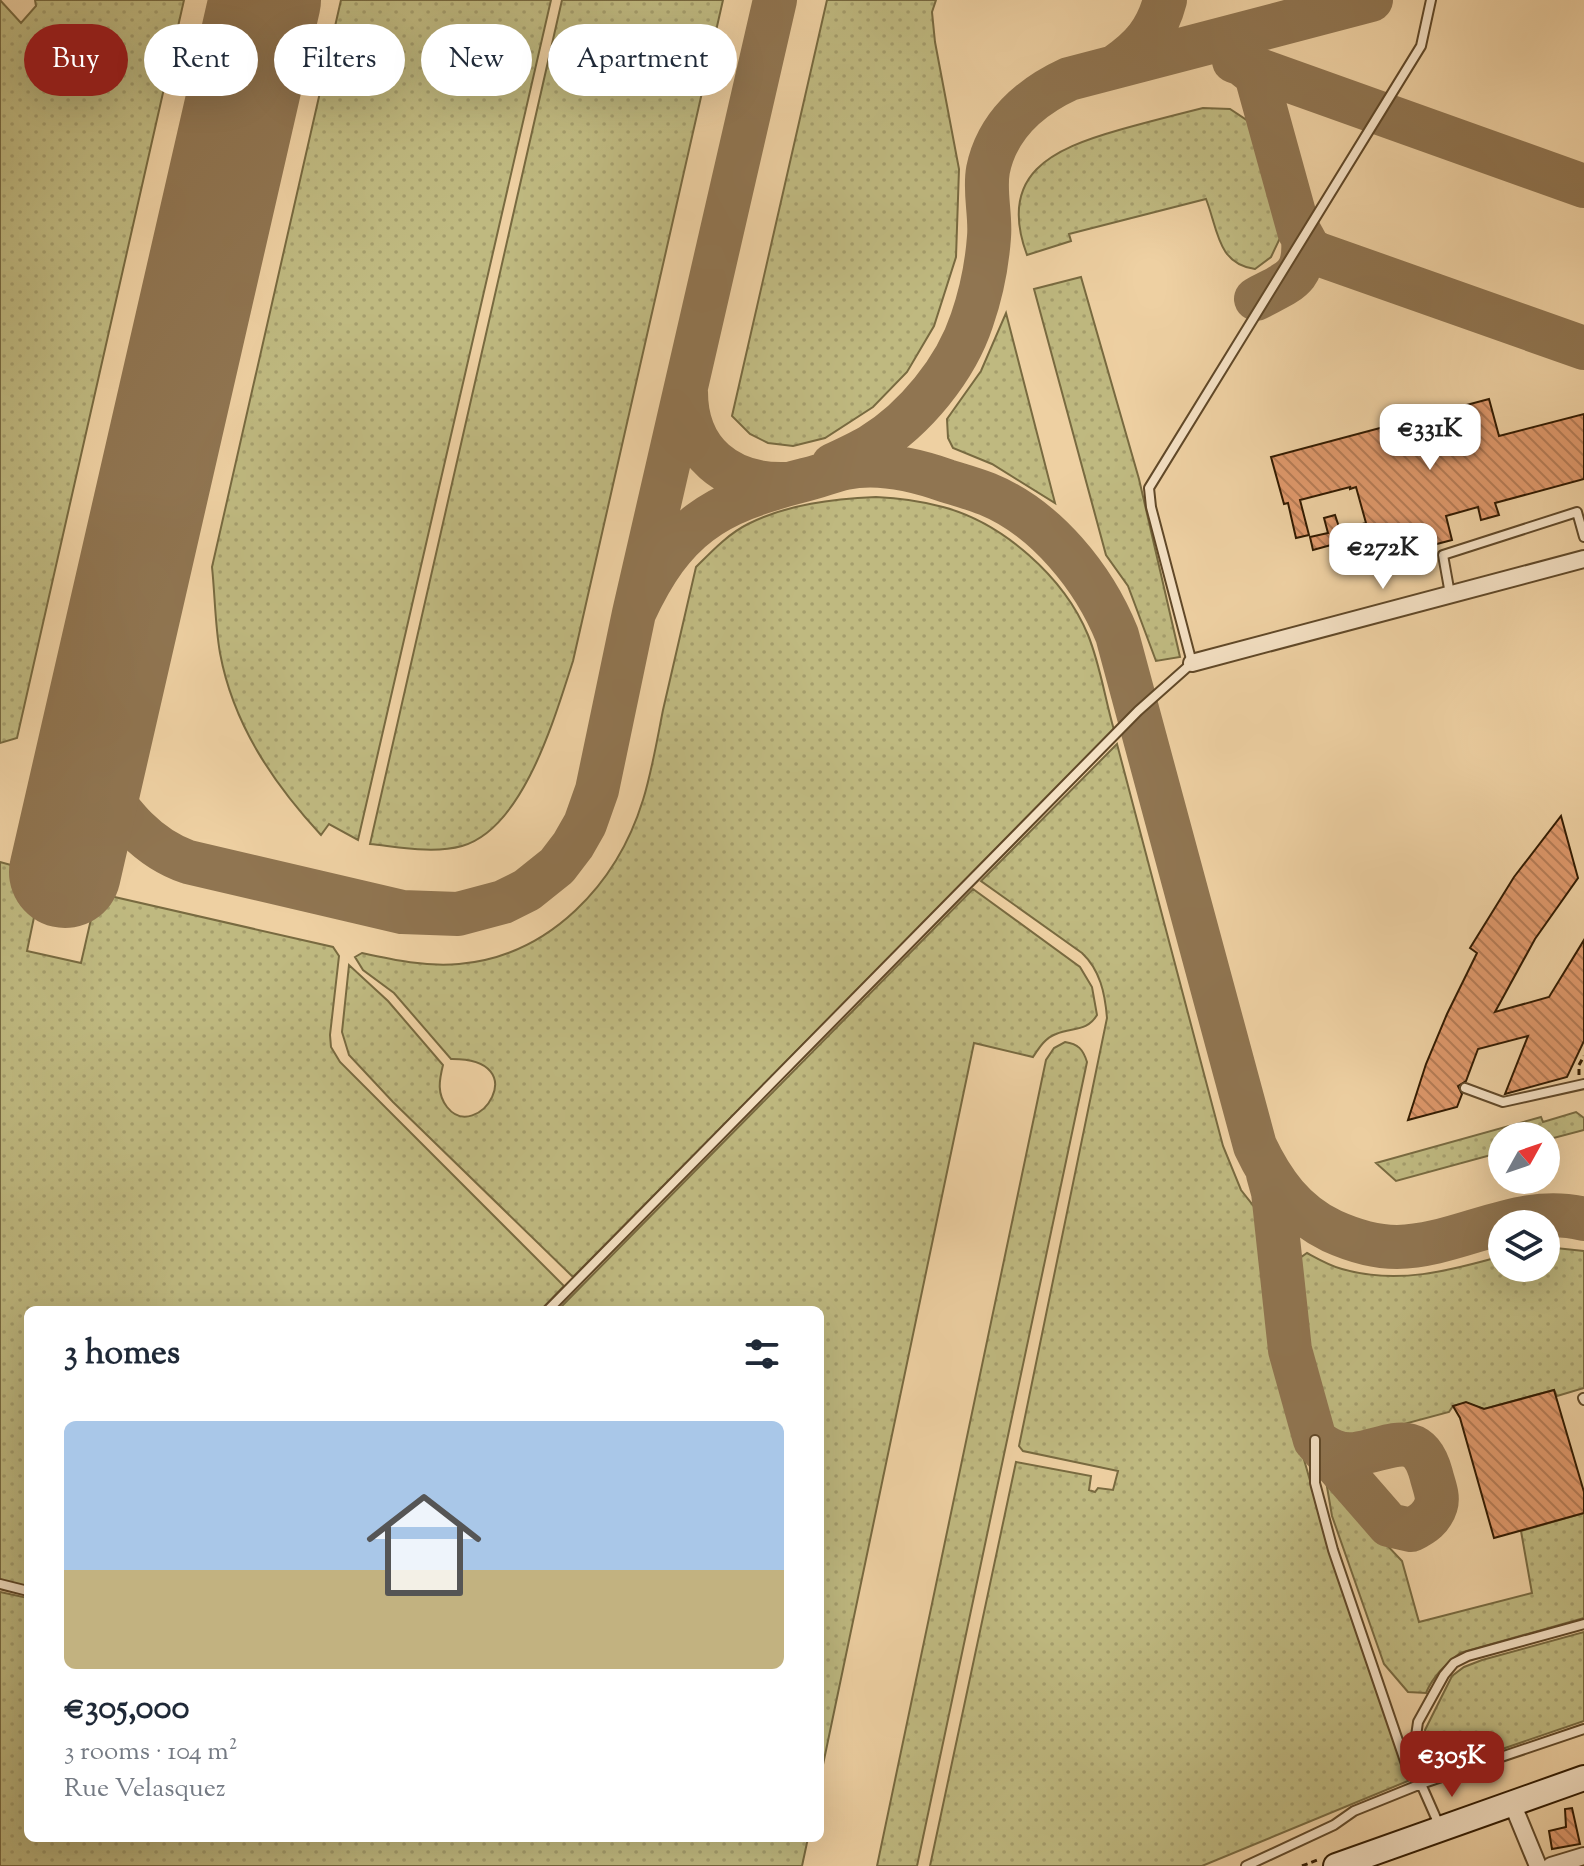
<!DOCTYPE html>
<meta charset="utf-8">
<style>
:root{--surface:#fff;--page:#f2f2f3;--text:#1f2937;--muted:#747a83;--line:#e0e1e3;--accent:#8f2418}
body{margin:0;font-family:"Sorts Mill Goudy",serif;background:var(--page);color:var(--text);height:100vh;display:flex;flex-direction:column;font-size:30px;white-space:nowrap}
*{box-sizing:border-box;margin:0}
p{font-size:26px;color:var(--muted)}
.icon{flex:none;width:44px;height:44px;fill:none;stroke:currentColor;stroke-width:2;stroke-linecap:round;stroke-linejoin:round}
.map{position:relative;flex:1;overflow:hidden}
.panel{position:absolute;left:24px;top:1306px;width:800px;height:536px;display:flex;flex-direction:column;background:var(--surface);border-radius:12px;box-shadow:0 8px 32px #0002}
.panel>*{flex:none}
.hud{position:absolute;left:24px;top:24px;width:800px;height:72px;display:flex;gap:16px}
.needle{width:52px;rotate:50deg}
.controls{position:absolute;left:1488px;top:1122px;display:grid;gap:16px}
.controls a{display:grid;place-items:center;width:72px;height:72px;border-radius:50%;background:var(--surface);box-shadow:0 8px 32px #0002;font-size:40px}
.price{position:absolute;translate:-50% -68px;padding:0 18px;border-radius:16px;background:#fff;color:#222;font-size:26px;line-height:52px;filter:drop-shadow(0 2px 4px #0008)}
.price::after{content:'';position:absolute;left:50%;top:48px;width:24px;height:18px;margin-left:-12px;background:inherit;clip-path:polygon(0 0,100% 0,50% 100%)}
.price.selected{background:var(--accent);color:#fff}
ul{padding:0;list-style:none}
li{display:grid;align-content:center;gap:16px;height:424px;padding:0 40px}
li+li{border-top:2px solid var(--line)}
li span{display:grid;place-items:center;height:248px;border-radius:12px;color:#555}
li>.icon{margin-inline-start:auto}
span .icon{width:144px;height:144px;fill:#fffc;stroke-width:1}
li b{font-size:34px}
h2{display:flex;justify-content:space-between;align-items:center;height:96px;padding:0 40px;font-size:34px}
.tag{padding:0 28px;border-radius:36px;background:var(--surface);box-shadow:0 8px 32px #0002;font-size:28px;line-height:72px}
.tag.selected{background:var(--accent);color:#fff}
.map>svg:first-child{display:block}
.grass{fill:url(#grass-dots);stroke:#786a40;stroke-width:2}
.lines{fill:none;stroke-linecap:round;stroke-linejoin:round}
.taxiway{stroke:#907551;stroke-width:44}
.runway{stroke:#907551;stroke-width:112}
.building{fill:url(#building-back-hatch);stroke:#311a00;stroke-width:2}
.lane-casing{stroke:#604828;stroke-width:12}
.street-casing{stroke:#604828;stroke-width:20}
.secondary-casing{stroke:#311a00;stroke-width:28}
.path{stroke:#311a00;stroke-width:3;stroke-dasharray:6 4;stroke-linecap:butt}
.lane{stroke:#f4e0c3;stroke-width:8}
.street{stroke:#f4e0c3;stroke-width:16}
.secondary{stroke:#f4e0c3;stroke-width:24}
</style>
<div class="map">
<svg width="1584" height="1866" viewBox="0 0 1584 1866">
<defs>
<pattern id="grass-dots" width="8" height="8" patternUnits="userSpaceOnUse" patternTransform="scale(2)"><rect width="8" height="8" fill="#bfb980"/><path d="M2 2h.1M6 6h.1" fill="none" stroke="#a59e6d" stroke-width="1.8" stroke-linecap="round"/></pattern>
<pattern id="building-back-hatch" width="6" height="6" patternUnits="userSpaceOnUse" patternTransform="scale(2)"><rect width="6" height="6" fill="#e0996c"/><path d="M-1 5l2 2M0 0l6 6M5-1l2 2" fill="none" stroke="#b67c56"/></pattern>
</defs>
<rect width="100%" height="100%" fill="#eed0a2"/>
<filter id="stains"><feTurbulence type="fractalNoise" baseFrequency=".0025" numOctaves="4"/><feColorMatrix values="0 0 0 0 .2 0 0 0 0 .09 0 0 0 0 .02 0 0 0 .5 -.17"/></filter>
<radialGradient id="worn" r=".72"><stop offset=".6" stop-color="#630" stop-opacity="0"/><stop offset="1" stop-color="#630" stop-opacity=".3"/></radialGradient>
<path class="grass" d="M0,0L21,23L36,6L35,0H184L17,738L0,743Z
M341,0H551L358,840L329,824L321,835C273,783 233,724 220,653C215,625 215,595 212,567Z
M562,0H723L573,661C555,716 524,828 462,846C433,854 399,847 370,844Z
M827,0H936L932,12L935,42L959,169L956,257L934,326L907,372L873,407L825,438L793,446L768,443L750,434L732,416Z
M1203,108L1230,109L1248,121L1281,236L1271,257L1255,269C1217,264 1218,229 1206,199L1069,234L1071,241L1027,255C997,174 1052,149 1119,130C1147,122 1175,115 1203,108Z
M1081,277L1139,479L1180,657L1156,661L1128,586L1106,555L1034,289Z
M1006,313L1055,503L992,464L953,448L948,438L947,419L981,371Z
M876,497C899,498 921,501 943,507C1003,523 1064,577 1088,635C1100,664 1105,699 1114,730L573,1277L393,1102L349,1055L342,1032L349,965L388,1001L443,1065C439,1081 437,1094 447,1107C477,1145 536,1058 451,1059L394,993L363,970L355,957L362,953C394,960 426,967 459,964C550,956 617,884 643,800C652,771 657,740 663,710C674,663 685,615 696,567C712,551 728,534 748,524C788,504 833,499 876,497Z
M1117,744L1223,1146L1241,1190L1259,1213L1276,1360L1287,1400L1331,1554L1408,1781L1202,1866H930L1016,1462L1091,1476L1089,1490L1095,1492L1098,1488L1113,1490L1118,1471L1023,1451L1019,1446L1107,1018C1105,993 1100,970 1082,953L981,881Z
M0,862L43,874L27,951L81,963L97,893L333,947L339,956L330,1035L331,1047L340,1062L564,1286L541,1310H28V1587L0,1581Z
M973,889L1080,967L1092,987L1097,1015C1087,1032 1072,1027 1056,1034C1045,1038 1039,1048 1033,1057L974,1043L820,1779V1310H558Z
M1065,1042C1078,1044 1083,1049 1087,1062L917,1866H877L1046,1060L1054,1048Z
M1576,1112L1584,1118V1130L1546,1140V1136H1502V1152L1396,1181L1376,1163L1541,1117L1543,1122Z
M1546,1247L1584,1251V1388L1557,1396L1554,1390L1484,1409L1466,1403L1453,1406L1449,1412L1352,1438L1337,1436L1329,1428L1306,1347L1297,1260L1307,1253C1318,1259 1330,1266 1342,1269C1397,1285 1449,1271 1502,1256V1268H1546Z
M1326,1481L1402,1561L1419,1622L1532,1593L1521,1531L1584,1513V1618L1460,1653C1446,1664 1433,1676 1426,1693L1408,1692L1384,1664L1332,1516Z
M0,1592L28,1598V1838H808L802,1866H0Z
M1584,1632V1721L1432,1773L1425,1730L1452,1676L1464,1667L1482,1660Z"/>
<g class="lines">
<path class="taxiway" d="M1234,61L1584,186
M1241,63L1256,75L1299,231L1309,249L1318,254L1584,348
M1116,66C1142,48 1157,31 1165,0
M1256,299C1289,281 1306,279 1303,238
M686,392C686,452 728,486 786,484
M833,465C846,459 859,453 871,446C915,419 956,369 972,320C981,294 987,264 989,237C991,215 984,192 988,170C997,126 1030,97 1069,79L1371,0
M634,613C674,527 713,503 804,480C818,477 831,471 845,468C878,461 916,470 947,481C960,485 974,489 987,494C1046,518 1094,578 1117,635L1255,1146C1272,1182 1294,1213 1332,1231C1352,1240 1374,1247 1397,1247C1460,1246 1520,1202 1584,1219
M89,769C117,807 141,846 188,862L402,912L458,914L503,902L527,890L557,866L573,845L585,824L597,790L634,613L775,0
M1268,1174L1273,1192L1290,1350L1315,1440L1389,1525L1411,1530C1423,1524 1432,1518 1436,1505C1439,1496 1433,1483 1431,1474C1418,1426 1388,1450 1355,1454C1339,1456 1327,1449 1315,1440"/>
<path class="runway" d="M65,872L265,0"/>
</g>
<path class="building" d="M1489,399L1499,436L1584,414V479L1495,503L1499,515L1481,520L1478,507L1446,516L1452,540L1414,550L1408,526L1343,542L1348,558L1335,562L1331,545L1313,550L1310,537L1328,533L1324,518L1335,515L1340,530L1366,523L1356,487L1350,489V487L1300,500L1309,535L1296,538L1288,503L1284,504L1271,457Z
M1561,816L1578,878L1535,939L1495,1012L1549,997L1584,940V1041L1567,1077L1505,1094L1528,1036L1478,1049L1466,1081L1458,1086L1462,1094L1457,1107L1408,1120L1426,1064L1447,1014L1477,953L1470,948L1514,877Z
M1554,1390L1584,1492V1513L1494,1538L1460,1418L1453,1406L1466,1402L1484,1409Z
M1572,1808L1580,1844L1552,1849L1549,1831L1566,1827L1565,1809Z"/>
<g class="lines">
<g class="lane-casing">
<path id="lane" d="M1450,594L1443,555L1577,512L1584,537
M1465,1088L1503,1102L1584,1084
M548,1310L1138,711L1192,663L1151,507L1149,488L1421,46L1431,0
M1583,1398L1584,1400
M1315,1440V1483L1333,1550L1407,1767L1421,1784
M0,1584L28,1591
M1440,1827L1421,1784L1420,1761L1415,1743L1418,1722L1444,1675L1454,1663L1468,1656L1584,1624
M1246,1866L1334,1825L1354,1811L1421,1784L1584,1729"/>
</g>
<g class="street-casing">
<path id="street" d="M1192,663L1584,559
M1512,1803L1538,1866
M1551,1866L1584,1856"/>
</g>
<g class="secondary-casing">
<path id="secondary" d="M1336,1866L1584,1778"/>
</g>
<path class="path" d="M1579,1075V1065L1584,1056
M1302,1866L1317,1860"/>
<use href="#lane" class="lane"/>
<use href="#street" class="street"/>
<use href="#secondary" class="secondary"/>
</g>
<rect width="100%" height="100%" filter="url(#stains)"/>
<rect width="100%" height="100%" fill="url(#worn)"/>
</svg>
<div class="controls">
<a><svg class="needle" viewBox="-14 -14 28 28"><path d="M0-13l5 13h-10z" fill="#e53935"/><path d="M0 13l5-13h-10z" fill="#747a83"/></svg></a>
<a><svg class="icon" aria-label="layers" viewBox="0 0 24 24"><path d="M12 4l9 5-9 5-9-5zM3 14l9 5 9-5"/></svg></a>
</div>
<b class="price" style="left:1430px;top:472px">€331K</b>
<b class="price" style="left:1383px;top:591px">€272K</b>
<b class="price selected" style="left:1452px;top:1799px">€305K</b>
<div class="hud">
<a class="tag selected">Buy</a>
<a class="tag">Rent</a>
<a class="tag">Filters</a>
<a class="tag">New</a>
<a class="tag">Apartment</a>
</div>
<section class="panel">
<h2>3 homes<svg class="icon" aria-label="filters" viewBox="0 0 24 24"><path d="M4 7h16M4 17h16"/><circle cx="9" cy="7" r="2"/><circle cx="15" cy="17" r="2"/></svg></h2>
<ul>
<li><span style="background:linear-gradient(#a9c7e8 60%,#c2b280 0)"><svg class="icon" aria-label="home" viewBox="0 0 24 24"><path d="M3 11l9-7 9 7M6 9v11h12V9"/></svg></span><div><b>€305,000</b><p>3 rooms · 104 m²</p><p>Rue Velasquez</p></div></li>
</ul>
</section>
</div>
